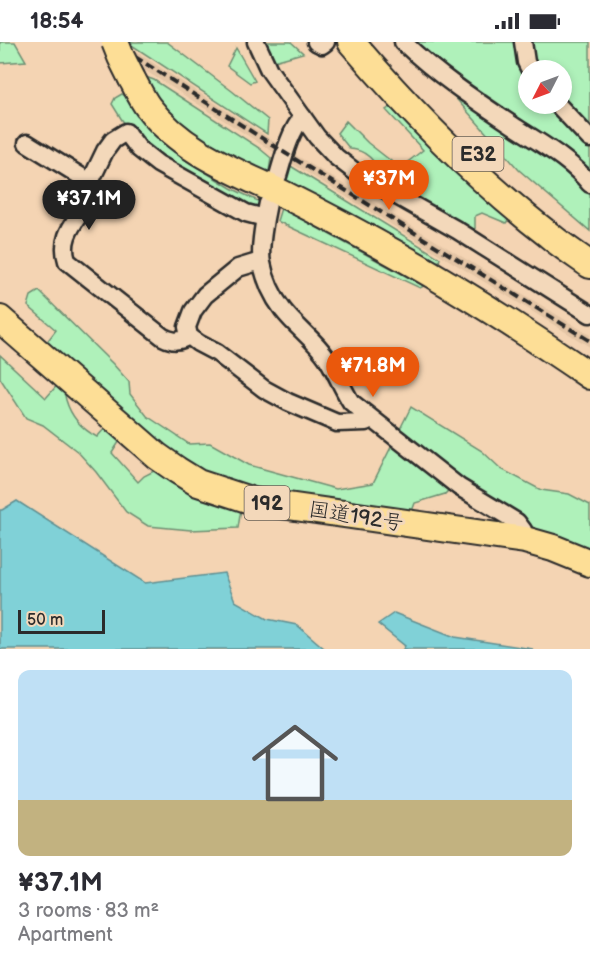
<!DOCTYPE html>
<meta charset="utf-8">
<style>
:root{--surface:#fff;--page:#f2f2f3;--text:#2b2b33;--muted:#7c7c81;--accent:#ea580c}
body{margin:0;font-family:"Balsamiq Sans","Klee One",sans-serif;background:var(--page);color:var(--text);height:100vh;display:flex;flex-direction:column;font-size:22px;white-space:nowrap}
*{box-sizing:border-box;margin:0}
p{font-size:20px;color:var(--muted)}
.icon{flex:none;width:33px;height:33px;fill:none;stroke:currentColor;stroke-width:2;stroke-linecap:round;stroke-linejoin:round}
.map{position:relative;height:607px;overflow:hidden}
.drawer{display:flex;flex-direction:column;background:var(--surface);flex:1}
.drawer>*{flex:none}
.needle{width:39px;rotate:228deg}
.fabs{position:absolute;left:518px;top:18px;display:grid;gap:12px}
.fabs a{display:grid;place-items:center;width:54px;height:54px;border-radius:50%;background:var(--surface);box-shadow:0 3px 9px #0003;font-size:30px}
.scale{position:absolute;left:18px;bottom:15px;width:87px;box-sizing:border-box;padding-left:6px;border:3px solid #2b2b2b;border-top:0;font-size:16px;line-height:21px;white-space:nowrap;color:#2b2b2b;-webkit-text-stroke:4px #f3d8ba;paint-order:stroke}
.price{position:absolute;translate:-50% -51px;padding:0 14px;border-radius:21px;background:var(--accent);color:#fff;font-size:20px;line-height:39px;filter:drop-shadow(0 2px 3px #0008)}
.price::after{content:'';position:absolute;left:50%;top:36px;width:18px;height:14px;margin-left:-9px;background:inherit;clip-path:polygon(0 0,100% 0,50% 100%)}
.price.on{background:#222;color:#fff}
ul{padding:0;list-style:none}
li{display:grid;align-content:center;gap:12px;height:318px;padding:0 18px}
li span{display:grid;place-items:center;height:186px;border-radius:12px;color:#555}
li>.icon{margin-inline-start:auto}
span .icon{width:108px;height:108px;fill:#fffc;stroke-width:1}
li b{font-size:26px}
.status{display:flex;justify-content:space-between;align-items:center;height:42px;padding:0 30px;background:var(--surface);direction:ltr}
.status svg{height:16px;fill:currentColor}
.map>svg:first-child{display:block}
.built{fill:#e4c5a5}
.green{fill:#aff1ba;stroke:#6d8e72;stroke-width:1.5;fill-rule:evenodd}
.water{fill:#80d1d7;stroke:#5e8f92;stroke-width:1.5}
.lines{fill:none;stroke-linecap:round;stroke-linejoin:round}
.minor-casing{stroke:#2b2b2b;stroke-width:21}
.highway-casing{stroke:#2b2b2b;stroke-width:30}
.minor{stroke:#f3d8ba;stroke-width:16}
.highway{stroke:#fdde96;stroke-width:26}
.rail{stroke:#2b2b2b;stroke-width:4;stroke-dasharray:9 4.5;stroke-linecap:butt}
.highway-bridge-casing{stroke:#2b2b2b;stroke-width:30;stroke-linecap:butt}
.highway-bridge{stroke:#fdde96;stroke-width:26}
.labels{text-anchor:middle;stroke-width:6;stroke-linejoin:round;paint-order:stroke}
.shield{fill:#f3d8ba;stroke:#675f56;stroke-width:1.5}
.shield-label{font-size:20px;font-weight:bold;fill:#2b2b2b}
.street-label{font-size:21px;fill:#2b2b2b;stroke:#f3d8ba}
</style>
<div class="status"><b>18:54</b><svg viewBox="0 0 49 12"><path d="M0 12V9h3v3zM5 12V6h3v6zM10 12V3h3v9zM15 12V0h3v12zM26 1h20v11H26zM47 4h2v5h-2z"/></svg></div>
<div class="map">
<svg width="590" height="607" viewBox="0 0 590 607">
<rect width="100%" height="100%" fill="#f4d4b3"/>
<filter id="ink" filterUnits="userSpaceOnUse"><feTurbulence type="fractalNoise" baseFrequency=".0167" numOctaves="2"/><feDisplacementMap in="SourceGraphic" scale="12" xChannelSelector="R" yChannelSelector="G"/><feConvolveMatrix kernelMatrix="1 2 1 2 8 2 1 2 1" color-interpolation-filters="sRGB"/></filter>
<g filter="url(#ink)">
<path class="built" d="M100,0H121L286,107L590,293V305L283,116Z"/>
<path class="green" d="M0,0H15L26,19L0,21Z
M127,0H167L232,49L268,78L267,92Z
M266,0H291L303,11L274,19Z
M408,0H590V189L519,128L452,52ZM528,28H561V62H528Z
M236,6L255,39L250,41L227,24Z
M140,33L154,38L259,106L271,116L268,135L198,101L151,51Z
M122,52L129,57L153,88L187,119L231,146L260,160L258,170L160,114L139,97L122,78L112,62L115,56Z
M392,64L489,162L492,159L509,177L506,181L482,171L475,174V188L382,137C377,121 368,108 350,107L337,91L346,79L368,101L400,126L423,108L386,68Z
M289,123L440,216L438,224L283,142Z
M281,166L424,244L420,246L277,179Z
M39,249L113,322L129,340L130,352L147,374L189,402L210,401L249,423L336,447L373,441L411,365L482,409L501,427L541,448L569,452L590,463V506L554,492L550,501L459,437L445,452L415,461L411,472L241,467L238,486L191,488L148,484L126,470L96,430L78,410L43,383L26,376L0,336V313L46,356L60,340C65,346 64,351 66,358C71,375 82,387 97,395L106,385L121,397L112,411L138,440L144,434L156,428L43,305L56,288L28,264L31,254Z"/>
<path class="water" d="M17,459L145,541L224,531L235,559L267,577L297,583L325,607H0V468H2Z
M394,571L455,595L533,607H403L405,604L378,582Z"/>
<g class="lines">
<g class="minor-casing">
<path id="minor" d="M256,0L269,28L317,95L336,115L358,132L457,188L590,272
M316,0L322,3L326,0
M403,0C437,33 478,60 517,86C543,103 571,118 590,142
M523,0L526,20L530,28
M557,62L590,97
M27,101L90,140C91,144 92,149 90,154C80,177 58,191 67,219L163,295C173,300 179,300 189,294
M278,134C283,117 290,88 303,75
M90,140L105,109L113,98L126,90L139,107L158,122L246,171L265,176
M268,161C265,175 259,208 262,221C265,237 273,255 283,268C296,285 314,297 327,316C336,330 342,346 351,360L459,445L517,480L523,488L525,498
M261,219L238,226L205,253L193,269L187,285L189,294L198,301L217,311L264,347L288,360L337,381L366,380L371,377"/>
</g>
<g class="highway-casing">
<path id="highway" d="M351,0C411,70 476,137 549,193C562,204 576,213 590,223
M132,37C137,46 142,57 148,65C182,110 236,129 285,153C325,173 366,195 405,217C469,253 530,293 590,334
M0,277L157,414L177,428L198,441L253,459L525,498L553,506L590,521"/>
</g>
<use href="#minor" class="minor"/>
<use href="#highway" class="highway"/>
<path class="rail" d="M112,0L285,111L590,299"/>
<g class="highway-bridge-casing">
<path id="highway-bridge" d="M115,0L121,15L132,37"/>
</g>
<use href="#highway-bridge" class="highway-bridge"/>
</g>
</g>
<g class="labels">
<g class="shield">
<rect x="452.5" y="95" width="51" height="34" rx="4.5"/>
<rect x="244.5" y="444" width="45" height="34" rx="4.5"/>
</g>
<g class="shield-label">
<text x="478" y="119">E32</text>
<text x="267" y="468">192</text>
</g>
<g class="street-label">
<text transform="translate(356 474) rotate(9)" y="7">国道192号</text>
</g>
</g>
</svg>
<div class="fabs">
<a><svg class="needle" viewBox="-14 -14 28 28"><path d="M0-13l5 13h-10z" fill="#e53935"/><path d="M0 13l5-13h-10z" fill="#7c7c81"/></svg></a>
</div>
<div class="scale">50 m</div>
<b class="price" style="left:389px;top:169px">¥37M</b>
<b class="price on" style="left:89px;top:189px">¥37.1M</b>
<b class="price" style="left:373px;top:356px">¥71.8M</b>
</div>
<section class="drawer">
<ul>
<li><span style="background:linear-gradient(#bfe0f5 70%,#c2b280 0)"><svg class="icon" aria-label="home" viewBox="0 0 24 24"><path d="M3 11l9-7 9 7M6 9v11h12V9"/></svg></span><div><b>¥37.1M</b><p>3 rooms · 83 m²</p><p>Apartment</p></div></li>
</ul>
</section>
